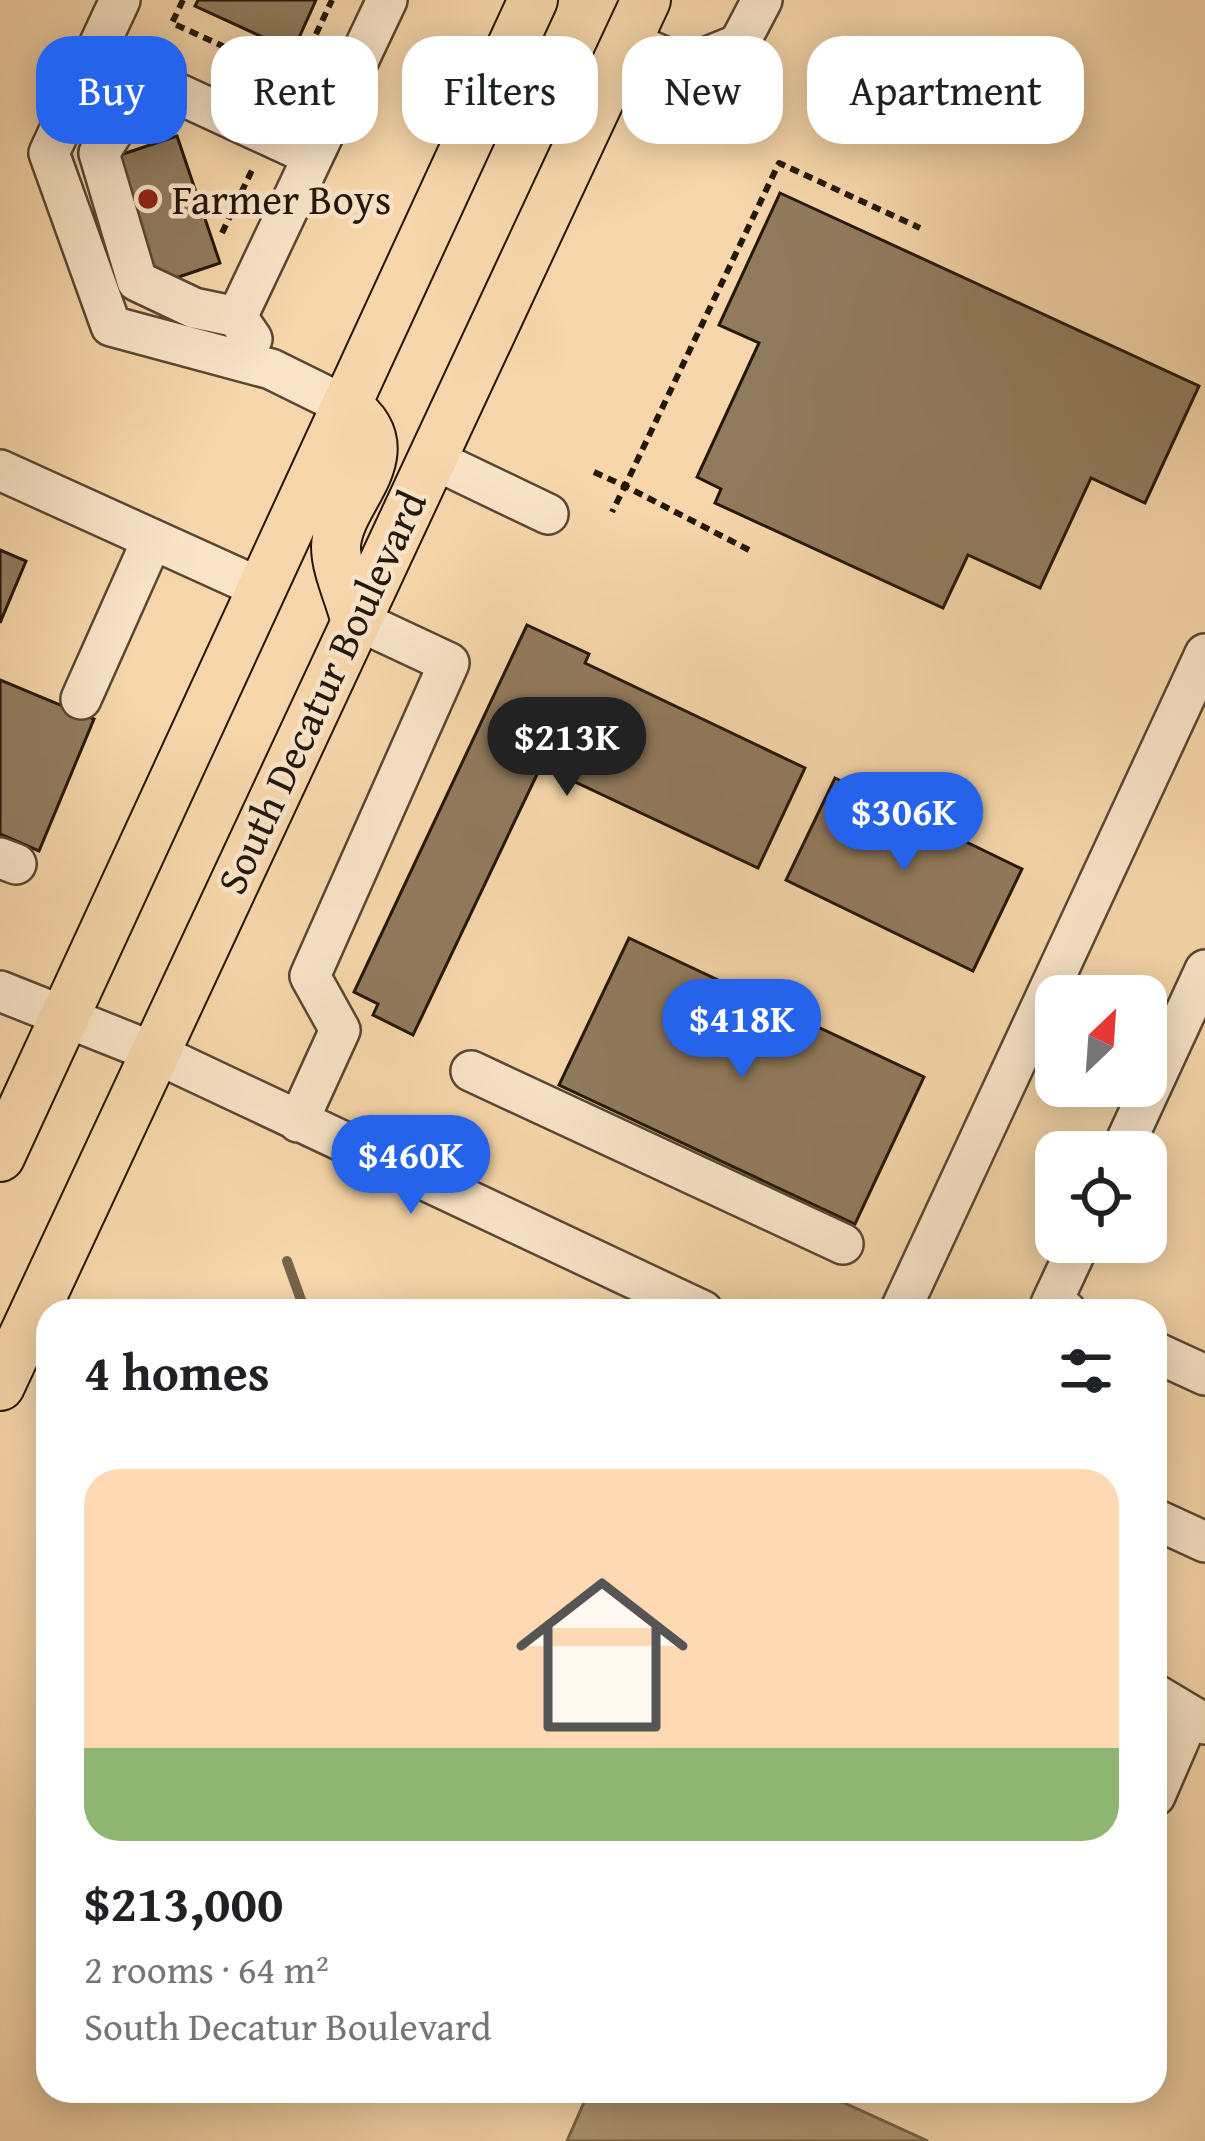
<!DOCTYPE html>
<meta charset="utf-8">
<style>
:root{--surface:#fff;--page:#f6f6f6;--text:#202124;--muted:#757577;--line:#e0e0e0;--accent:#2563eb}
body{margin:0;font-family:"Gentium Book Plus",serif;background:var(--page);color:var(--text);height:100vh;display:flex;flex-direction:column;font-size:45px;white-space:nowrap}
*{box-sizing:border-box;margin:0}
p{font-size:39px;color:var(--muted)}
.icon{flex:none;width:66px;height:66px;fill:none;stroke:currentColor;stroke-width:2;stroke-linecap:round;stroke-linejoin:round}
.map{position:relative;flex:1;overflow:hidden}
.drawer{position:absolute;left:36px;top:1299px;width:1131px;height:804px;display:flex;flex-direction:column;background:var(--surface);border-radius:36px;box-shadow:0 6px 30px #0003}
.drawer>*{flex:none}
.top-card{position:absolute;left:36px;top:36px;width:1134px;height:108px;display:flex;gap:24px}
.needle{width:78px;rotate:25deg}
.tools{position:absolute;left:1035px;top:975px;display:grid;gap:24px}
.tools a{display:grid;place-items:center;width:132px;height:132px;border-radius:24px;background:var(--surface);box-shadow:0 6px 30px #0003;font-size:60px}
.price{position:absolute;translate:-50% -102px;padding:0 27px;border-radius:42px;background:var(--accent);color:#fff;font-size:39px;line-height:78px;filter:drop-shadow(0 3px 6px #0008)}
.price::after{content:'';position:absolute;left:50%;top:72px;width:36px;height:27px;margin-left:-18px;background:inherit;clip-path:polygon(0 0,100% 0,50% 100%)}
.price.selected{background:#222;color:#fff}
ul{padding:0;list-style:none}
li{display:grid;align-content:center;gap:24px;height:636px;padding:0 48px}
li+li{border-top:3px solid var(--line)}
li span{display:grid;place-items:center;height:372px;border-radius:36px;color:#555}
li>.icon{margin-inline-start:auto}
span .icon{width:216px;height:216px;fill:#fffc;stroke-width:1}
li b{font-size:51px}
h2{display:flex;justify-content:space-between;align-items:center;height:144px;padding:0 48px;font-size:51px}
.chip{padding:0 42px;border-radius:36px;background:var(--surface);box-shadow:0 6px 30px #0003;font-size:42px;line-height:108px}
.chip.selected{background:var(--accent);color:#fff}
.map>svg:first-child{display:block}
.water{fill:#af9574;stroke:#77634a;stroke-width:3}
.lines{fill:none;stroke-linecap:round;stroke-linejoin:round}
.stream{stroke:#77634a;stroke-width:10}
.building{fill:#917b5e;stroke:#24180b;stroke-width:3}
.minor-casing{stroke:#584833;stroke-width:44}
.major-casing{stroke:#24180b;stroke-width:52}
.path{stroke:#24180b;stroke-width:6;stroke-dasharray:9 6;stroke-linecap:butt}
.minor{stroke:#f9e4c8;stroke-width:39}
.major{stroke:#f6d6aa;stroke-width:48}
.poi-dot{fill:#8f2418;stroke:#f9e4c8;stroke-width:4.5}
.labels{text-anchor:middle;stroke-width:9;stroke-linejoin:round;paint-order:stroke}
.poi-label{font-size:42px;fill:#24180b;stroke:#f9e4c8;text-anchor:start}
.street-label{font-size:42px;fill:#24180b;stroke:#f9e4c8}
</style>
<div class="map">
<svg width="1205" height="2141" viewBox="0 0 1205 2141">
<rect width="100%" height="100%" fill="#f6d6aa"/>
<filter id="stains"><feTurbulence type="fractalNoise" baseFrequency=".00167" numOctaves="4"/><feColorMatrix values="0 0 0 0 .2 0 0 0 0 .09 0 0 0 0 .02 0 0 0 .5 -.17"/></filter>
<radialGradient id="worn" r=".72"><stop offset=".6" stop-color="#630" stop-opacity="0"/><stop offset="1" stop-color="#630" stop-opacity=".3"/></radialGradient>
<path class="water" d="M589,2091H818L928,2141H567Z"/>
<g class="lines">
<path class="stream" d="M287,1261L305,1311"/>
</g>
<path class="building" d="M198,0H316L293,51L195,6Z
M177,136L220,263L152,286L108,159Z
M780,193L1199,386L1145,503L1091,478L1040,588L968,555L943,608L715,503L721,489L697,477L759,343L719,325Z
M0,550L26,561L0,623Z
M527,625L589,654L585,663L805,768L758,868L541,766L413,1035L373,1015L378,1004L354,992Z
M0,680L94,719L39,851L0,834Z
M835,778L1022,869L973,971L786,880Z
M629,938L924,1077L855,1224L559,1085Z"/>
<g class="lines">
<g class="minor-casing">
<path id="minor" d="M120,0L49,153L111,326L271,369L346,406
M627,41L685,66L739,44L762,0
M237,317L194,308L137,281L99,153L135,98L168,89L313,156
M252,339L237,317L387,0
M431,458L548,514
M0,470L262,589
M81,699L152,540
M0,858L16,864
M0,991L153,1052L703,1311
M471,1071L843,1244
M298,1122L340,1030L310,976L449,663L355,619
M1121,1152L1205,970
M900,1311L1205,654
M1066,1311L1051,1304L1080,1242
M1155,1352L1205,1375
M1155,1519L1205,1542
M1155,1694L1205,1724
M1155,1796L1190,1715"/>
</g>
<g class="major-casing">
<path id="major" d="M346,406C411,453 337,498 336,547C336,569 350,598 355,619
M0,1157L533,0
M0,1386L646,0"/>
</g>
<path class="path" d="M183,0L172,23L295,79L332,0
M284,103L295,79
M222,233L253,168
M594,472L625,486L612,512
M749,550L625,486L779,163L920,228"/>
<use href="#minor" class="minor"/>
<use href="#major" class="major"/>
</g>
<circle class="poi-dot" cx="148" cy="199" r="12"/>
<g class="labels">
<g class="poi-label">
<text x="172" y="214">Farmer Boys</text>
</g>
<g class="street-label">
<text transform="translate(321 692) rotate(-65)" y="15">South Decatur Boulevard</text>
</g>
</g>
<rect width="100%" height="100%" filter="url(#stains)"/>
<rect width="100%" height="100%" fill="url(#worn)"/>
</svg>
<div class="tools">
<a><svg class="needle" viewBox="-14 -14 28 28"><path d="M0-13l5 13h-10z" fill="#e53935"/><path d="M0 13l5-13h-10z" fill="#757577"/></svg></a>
<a><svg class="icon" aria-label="locate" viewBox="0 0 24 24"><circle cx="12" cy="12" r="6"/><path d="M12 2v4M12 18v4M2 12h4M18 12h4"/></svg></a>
</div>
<b class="price selected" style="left:567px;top:799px">$213K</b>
<b class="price" style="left:904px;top:874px">$306K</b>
<b class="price" style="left:742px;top:1081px">$418K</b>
<b class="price" style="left:411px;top:1217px">$460K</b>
<div class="top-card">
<a class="chip selected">Buy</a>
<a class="chip">Rent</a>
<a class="chip">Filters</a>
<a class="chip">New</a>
<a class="chip">Apartment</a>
</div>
<section class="drawer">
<h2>4 homes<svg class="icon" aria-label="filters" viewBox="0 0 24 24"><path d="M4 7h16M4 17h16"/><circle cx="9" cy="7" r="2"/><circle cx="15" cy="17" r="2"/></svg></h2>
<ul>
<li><span style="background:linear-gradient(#ffd9b3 75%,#8fb573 0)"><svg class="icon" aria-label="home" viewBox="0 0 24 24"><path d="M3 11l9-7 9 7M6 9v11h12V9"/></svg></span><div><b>$213,000</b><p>2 rooms · 64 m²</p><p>South Decatur Boulevard</p></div></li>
</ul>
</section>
</div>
